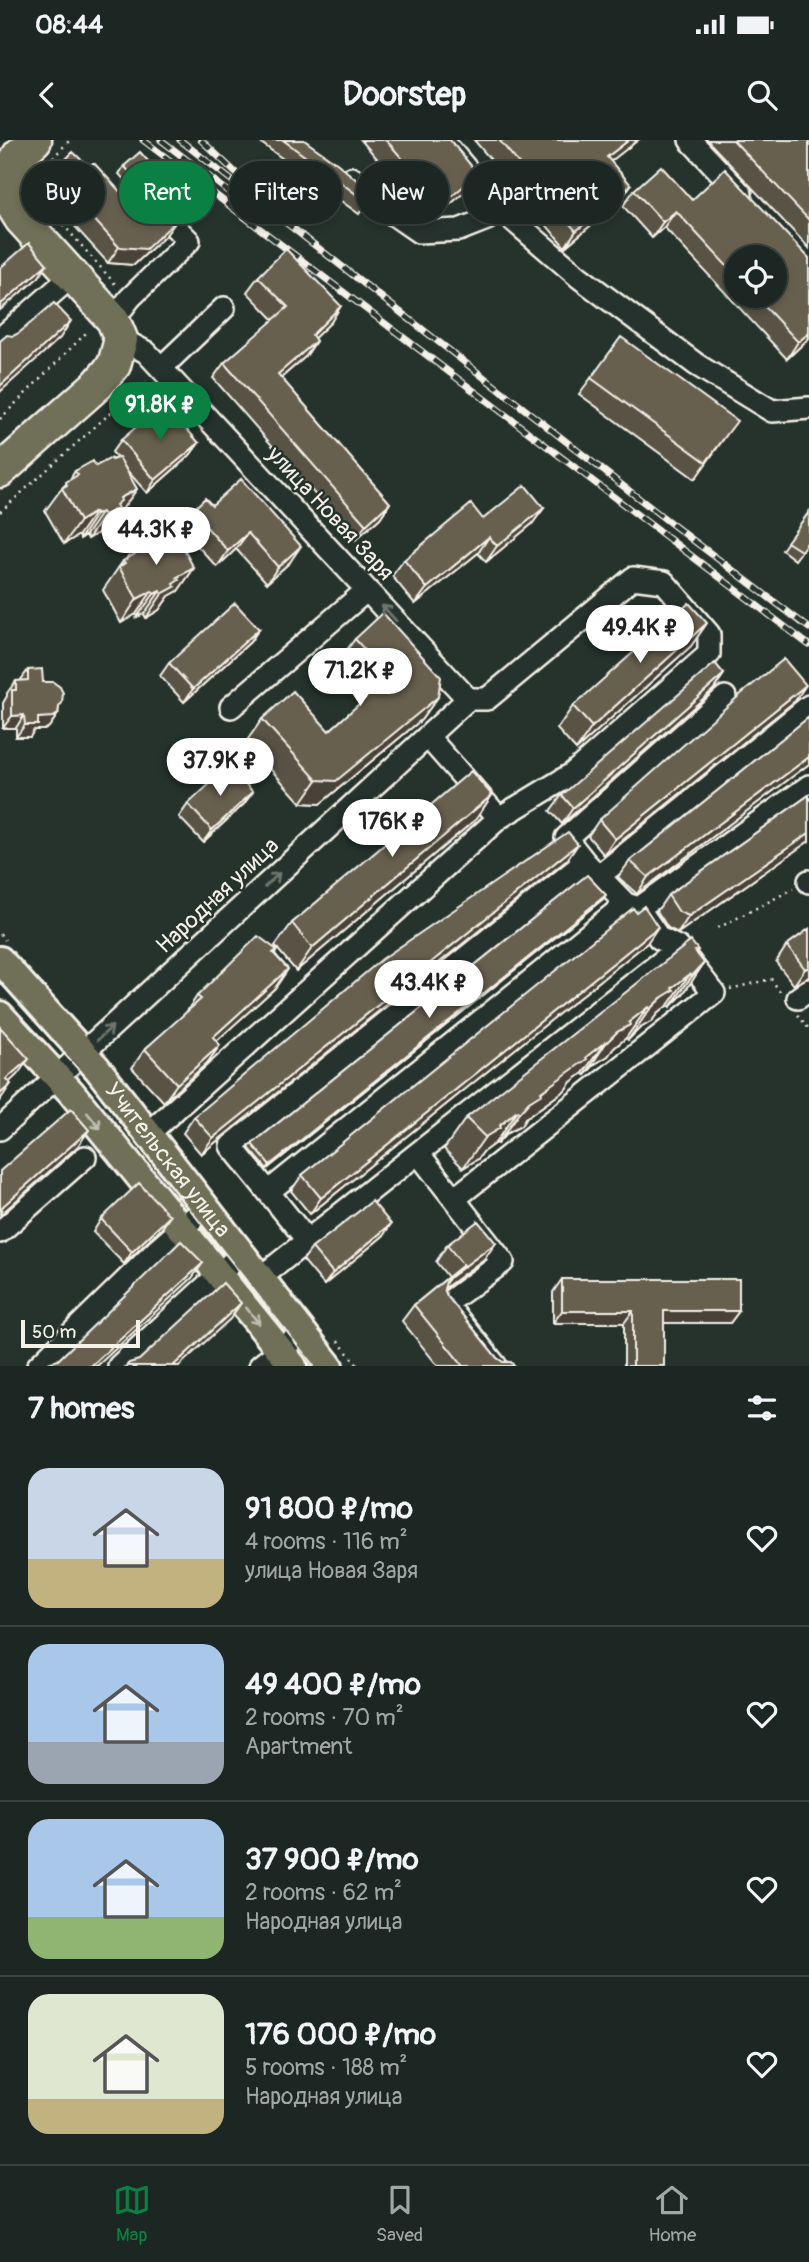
<!DOCTYPE html>
<meta charset="utf-8">
<style>
:root{--surface:#1c2622;--page:#29322f;--text:#f1f3f6;--muted:#a0a5a5;--line:#3a4340;--accent:#0b8043}
body{margin:0;font-family:Pangolin,sans-serif;background:var(--page);color:var(--text);height:100vh;display:flex;flex-direction:column;font-size:26px;white-space:nowrap}
*{box-sizing:border-box;margin:0}
p{font-size:23px;color:var(--muted)}
.icon{flex:none;width:38px;height:38px;fill:none;stroke:currentColor;stroke-width:2;stroke-linecap:round;stroke-linejoin:round}
.map{position:relative;height:1226px;overflow:hidden}
.side{display:flex;flex-direction:column;background:var(--surface);flex:1}
.side>*{flex:none}
.top-card{position:absolute;left:21px;top:21px;width:768px;height:63px;display:flex;gap:14px}
.tools{position:absolute;left:724px;top:105px;display:grid;gap:14px}
.tools a{display:grid;place-items:center;width:63px;height:63px;border-radius:50%;background:var(--surface);box-shadow:0 4px 10px #0003,0 0 0 2px var(--line);font-size:35px}
.scale{position:absolute;left:21px;bottom:18px;width:119px;box-sizing:border-box;padding-left:7px;border:4px solid #f4f1e8;border-top:0;font-size:19px;line-height:24px;white-space:nowrap;color:#f4f1e8;-webkit-text-stroke:5px #26332d;paint-order:stroke}
.price{position:absolute;translate:-50% -60px;padding:0 16px;border-radius:24px;background:#fff;color:#222;font-size:23px;line-height:46px;filter:drop-shadow(0 2px 4px #0008)}
.price::after{content:'';position:absolute;left:50%;top:42px;width:21px;height:16px;margin-left:-10px;background:inherit;clip-path:polygon(0 0,100% 0,50% 100%)}
.price.active{background:var(--accent);color:#fff}
ul{padding:0;list-style:none}
li{display:flex;align-items:center;gap:21px;height:175px;padding:0 28px}
li+li{border-top:2px solid var(--line)}
li span{display:grid;place-items:center;flex:none;width:196px;height:140px;border-radius:21px;color:#555}
li>.icon{margin-inline-start:auto}
span .icon{width:84px;height:84px;fill:#fffc;stroke-width:1}
li b{font-size:30px}
h2{display:flex;justify-content:space-between;align-items:center;height:84px;padding:0 28px;font-size:30px}
.pill{padding:0 24px;border-radius:32px;background:var(--surface);box-shadow:0 4px 10px #0003,0 0 0 2px var(--line);font-size:24px;line-height:63px}
.pill.active{background:var(--accent);color:#fff}
.status{display:flex;justify-content:space-between;align-items:center;height:49px;padding:0 35px;background:var(--surface);direction:ltr}
.status svg{height:19px;fill:currentColor}
header{display:flex;justify-content:space-between;align-items:center;height:91px;padding:0 28px;background:var(--surface);font-size:32px;font-weight:700}
.tabs{display:flex;justify-content:space-around;align-items:center;height:98px;border-top:2px solid var(--line);background:var(--surface);font-size:19px;color:var(--muted)}
.tabs a{display:grid;justify-items:center;gap:4px}
.tabs .active{color:var(--accent)}
.map>svg:first-child{display:block}
.lines{fill:none;stroke-linecap:round;stroke-linejoin:round}
.minor-casing{stroke:#f4f1e8;stroke-width:26}
.major-casing{stroke:#f4f1e8;stroke-width:32}
.highway-casing{stroke:#f4f1e8;stroke-width:37}
.path{stroke:#f4f1e8;stroke-width:2.5;stroke-dasharray:2 5;stroke-linecap:butt}
.minor{stroke:#26332d;stroke-width:21}
.major{stroke:#706f59;stroke-width:26}
.highway{stroke:#706f59;stroke-width:32}
.tram{stroke:#f4f1e8;stroke-width:2}
.rail-casing{stroke:#f4f1e8;stroke-width:7}
.rail{stroke:#26332d;stroke-width:4.5;stroke-dasharray:13;stroke-linecap:butt}
.wall{fill:#595344;stroke:#f4f1e8;stroke-width:2;fill-rule:evenodd}
.shaded-wall{fill:#484337;stroke:#f4f1e8;stroke-width:2}
.building{fill:#67604f;stroke:#f4f1e8;stroke-width:2}
.oneway{stroke:#6e766e}
.oneway2{stroke:#bfbdaf}
.labels{text-anchor:middle;stroke-width:5;stroke-linejoin:round;paint-order:stroke}
.street-label{font-size:23px;fill:#f4f1e8;stroke:#26332d}
</style>
<div class="status"><b>08:44</b><svg viewBox="0 0 49 12"><path d="M0 12V9h3v3zM5 12V6h3v6zM10 12V3h3v9zM15 12V0h3v12zM26 1h20v11H26zM47 4h2v5h-2z"/></svg></div>
<header><svg class="icon" aria-label="back" viewBox="0 0 24 24"><path d="M15 5l-7 7 7 7"/></svg>Doorstep<svg class="icon" aria-label="search" viewBox="0 0 24 24"><circle cx="10" cy="10" r="6"/><path d="M15 15l6 6"/></svg></header>
<div class="map">
<svg width="809" height="1226" viewBox="0 0 809 1226">
<rect width="100%" height="100%" fill="#26332d"/>
<filter id="ink" filterUnits="userSpaceOnUse"><feTurbulence type="fractalNoise" baseFrequency=".0143" numOctaves="2"/><feDisplacementMap in="SourceGraphic" scale="14" xChannelSelector="R" yChannelSelector="G"/><feConvolveMatrix kernelMatrix="1 2 1 2 8 2 1 2 1" color-interpolation-filters="sRGB"/></filter>
<g filter="url(#ink)">
<g class="lines">
<g class="minor-casing">
<path id="minor" d="M442,0L499,68L579,137L697,225L772,271L809,268
M690,0L741,54
M352,38L390,72L419,92L459,90L487,79L499,68
M113,180L130,158L189,101L156,68
M0,199L73,135
M121,199L146,212L468,559
M161,228L224,168
M468,559H487L633,438L664,442L709,494V514L572,634L499,678
M231,567L367,450
M585,722L626,764L639,768L809,646
M599,736L809,566
M809,741V742
M639,769L659,798L679,808
M798,858L809,850
M0,989L468,559
M149,993L499,678L428,597
M268,1052L626,764
M454,1059L503,1122L446,1164L496,1226
M0,1092L85,1017
M307,1100L231,1006L585,722L566,698L725,557
M260,1138L418,1013L454,1059L714,853L679,808L418,1013
M38,1226L156,1111L205,1068
M119,1226L241,1114
M260,1226L303,1192"/>
</g>
<g class="major-casing">
<g id="major">
<path id="s1" d="M0,820L97,928L329,1226"/>
<path d="M0,875L71,952L293,1226"/>
</g>
</g>
<g class="highway-casing">
<path id="highway" d="M0,331L98,244L114,225L121,199L113,180L21,79L6,55L7,39L19,15L35,0"/>
</g>
<path class="path" d="M38,33L70,0
M34,38L39,57L116,145
M0,279L89,190
M0,372L146,241
M718,788L793,749
M0,794L5,800
M730,849L771,839L781,853
M798,875L809,889
M338,1201L358,1226"/>
<use href="#minor" class="minor"/>
<use href="#major" class="major"/>
<use href="#highway" class="highway"/>
<path class="tram" d="M0,842L86,938L314,1226"/>
<g class="rail-casing">
<path id="rail" d="M143,0L809,505
M161,0L264,79
M180,0L673,385L809,488
M201,0L237,34"/>
</g>
<use href="#rail" class="rail"/>
</g>
<path class="wall" d="M257,0H304L373,54L359,74Z
M361,0H450L467,50L434,78H428Z
M474,0H638L611,21L620,61L565,107Z
M707,0H809V108Z
M124,26L159,48L155,51V54L158,60L177,80L165,96L134,125L108,123L41,49L52,33L134,67L142,60L119,34Z
M634,50L692,60L809,118V198L787,219L664,87L652,98L623,66ZM737,117L775,156H737Z
M258,137L331,182L314,198L316,201L306,216L281,238L390,363L380,378L355,400L213,238L224,223L274,180L247,152Z
M591,238L725,297L695,339L579,254Z
M121,300L199,303L190,315L147,353L124,327L137,349L120,372L111,377L101,391L88,399L86,395L80,399L79,395L64,404L45,371L62,348L69,341L75,331L96,326L117,318L112,312Z
M212,365L290,422L267,443L236,409L217,427L180,387L192,371Z
M544,368L532,384L486,422L478,413L415,464L392,436L404,420L483,379Z
M809,372V401L795,420L782,410Z
M154,405L194,428L178,451L169,456L159,470L146,478L144,474L137,477L136,474L121,483L103,450L123,421L126,419L133,409Z
M707,483L691,506L576,610L557,589L573,566Z
M259,489L250,502L184,562L160,536L169,523Z
M355,499L438,557L421,580L320,664L301,663L246,602L262,579L329,591L369,556L338,522Z
M28,530L43,542L59,567L58,574L49,587L44,590H34L30,597H16V588H3V563L7,556V553L16,541H20Z
M724,534L713,550L562,684L550,671L562,655Z
M795,561L604,715L588,696L599,680Z
M809,577V624L637,754L618,737L630,721Z
M492,655L476,679L296,831L275,806L292,783Z
M809,655V701L678,793L668,788L657,771L668,755Z
M188,664H244L203,702L179,677Z
M578,704L567,720L201,1014L183,993L194,977Z
M603,759L267,1029L249,1008L252,1004Z
M809,789V837L794,845L776,822L787,805Z
M647,803L310,1074L291,1051L302,1035Z
M277,810L275,814L288,829L275,848L216,901L220,905L207,923L164,962L132,928L145,909L185,874L197,856Z
M696,812L704,823L683,854L670,867L668,865L657,874L652,881L639,889L628,900L626,898L614,908L608,916L595,924L585,935L583,933L571,942L565,950L525,979L521,986L507,993L497,1004L495,1003L483,1012L478,1019L463,1028L444,1009L466,978Z
M170,1076L161,1089L124,1124L93,1092L101,1079Z
M383,1096L324,1145L303,1120L312,1108Z
M447,1105L484,1119L444,1149L447,1156L497,1218L503,1222L514,1226H438L402,1181L414,1165L448,1137L436,1122Z
M562,1139L739,1171L730,1183H664V1226H624V1183H553V1152Z"/>
<path class="shaded-wall" d="M629,0H638L596,33L607,17Z
M478,34L467,50L434,78H428L440,62Z
M631,45L620,61L565,107L576,91Z
M676,71L664,87L652,98L663,82Z
M177,80L165,96L134,125L108,123L119,107Z
M47,124L39,137L0,170V165Z
M341,166L331,182L301,211L312,195Z
M71,181L60,198L0,252V246Z
M809,193V198L787,219L798,202Z
M316,201L306,216L267,250L278,234Z
M199,303L190,315L147,353L155,340Z
M137,349L120,372L111,377L101,391L88,399L104,375L120,358Z
M390,363L380,378L355,400L366,385Z
M544,368L532,384L486,422L497,406Z
M95,372L79,395L64,404L80,381Z
M102,372L86,395L80,399L96,375Z
M248,393L236,409L217,427L228,411Z
M489,397L478,413L415,464L427,448Z
M301,406L290,422L267,443L278,427Z
M194,428L178,451L169,456L159,470L146,478L162,454L177,437Z
M152,451L136,474L121,483L137,459Z
M160,451L144,474L137,477L154,454Z
M707,483L691,506L576,610L592,587Z
M259,489L250,502L184,562L193,549Z
M724,534L713,550L562,684L573,668Z
M806,545L795,561L604,715L615,699Z
M438,557L421,580L320,664L301,663L317,640Z
M58,574L49,587L44,590H34L30,597H16L25,585L38,578Z
M24,575L16,588H3L12,576Z
M809,617V624L637,754L648,737Z
M253,652L244,664L203,702L212,690Z
M492,655L476,679L296,831L312,808Z
M809,693V701L678,793L689,776Z
M578,704L567,720L201,1014L213,998Z
M606,755L603,759L267,1029L270,1025Z
M658,787L647,803L310,1074L321,1058Z
M704,823L683,854L670,867L692,836Z
M809,827V837L794,845L805,829Z
M288,829L275,848L200,916L213,897Z
M690,834L668,865L657,874L652,881L639,889L628,900L650,869L672,848Z
M648,867L626,898L614,908L608,916L595,924L585,935L606,903L617,892Z
M605,902L583,933L571,942L565,950L525,979L521,986L507,993L497,1004L519,973L529,962Z
M220,905L207,923L164,962L177,944Z
M29,919L17,935L0,951L6,939Z
M11,944L0,960V954Z
M517,971L495,1003L483,1012L478,1019L463,1028L485,997Z
M89,990L78,1006L0,1075V1070L3,1066Z
M170,1076L161,1089L124,1124L132,1112Z
M391,1084L383,1096L324,1145L333,1133Z
M496,1103L484,1119L438,1153L450,1137Z
M203,1123L192,1138L97,1226H91Z
M241,1163L230,1179L179,1226H173Z
M562,1171H633L624,1183H553Z
M664,1171H739L730,1183H656Z"/>
<path class="building" d="M283,0H304L338,24L373,54L367,62Z
M386,0H450L478,34L445,62H440Z
M499,0H629L607,17L631,45L576,91Z
M733,0H809V80Z
M73,12L86,24H95L134,67L155,48V54L158,60L177,80L146,109L119,107L52,33Z
M140,12L164,39L149,53L124,26Z
M661,26L692,60L725,29L809,118V193L798,202L755,156H775V117H737V137L676,71L663,82L634,50Z
M29,103L47,124L0,165V128Z
M286,109L341,166L312,195L316,201L278,234L390,363L366,385L224,223L288,167L258,137Z
M54,163L71,181L0,246V201L7,195L13,196L19,193Z
M621,197L737,281L706,322L591,238Z
M164,263L199,303L155,340L121,300Z
M119,317L137,349L120,358L121,361L116,365L118,368L104,375L102,372L96,375L95,372L80,381L62,348L67,345L66,342L78,335L75,331L93,321L96,326L111,318L112,320Z
M241,339L301,406L278,427L248,393L228,411L192,371L205,358L212,365Z
M525,345L544,368L497,406L489,397L427,448L404,420L471,364L483,379Z
M809,372V400L801,411L787,402Z
M176,395L194,428L177,437L179,440L173,444L175,447L162,454L160,451L154,454L152,451L137,459L119,427L125,423L123,421L135,414L133,409L151,400L154,405L168,397L169,399Z
M235,463L259,489L193,549L169,523Z
M689,463L707,483L592,587L573,566Z
M383,473L441,537L438,557L336,641L317,640L262,579L293,551L329,591L389,537L355,499Z
M784,519L806,545L615,699L599,680L741,554Z
M715,523L724,534L573,668L562,655Z
M42,529L43,542H53L60,547L63,553L62,563L59,567L58,574L53,577L38,578V585H25L24,575L12,576V550H16V541L28,540V530Z
M809,577V617L648,737L630,721Z
M229,626L253,652L212,690L188,664Z
M471,631L492,655L312,808L292,783Z
M809,655V693L689,776L679,772L668,755Z
M568,692L578,704L213,998L194,977L382,819Z
M587,735L606,755L270,1025L252,1004Z
M644,766L658,787L321,1058L302,1035L633,768L636,772Z
M809,789V827L805,829L787,805Z
M258,796L277,810L273,813L288,829L213,897L220,905L177,944L145,909L201,859L197,856Z
M691,801L698,810L695,811L704,823L692,836L690,834L672,848L674,850L661,858L650,869L648,867L629,882L630,885L617,892L606,903L605,902L586,917L587,919L541,952L542,954L529,962L519,973L517,971L499,986L500,988L485,997L466,978Z
M0,887L29,919L6,939L11,944L0,954Z
M71,969L89,990L3,1066L0,1073V1031Z
M139,1043L170,1076L132,1112L101,1079Z
M372,1061L391,1084L333,1133L312,1108Z
M478,1081L496,1103L450,1137L446,1142L444,1149L447,1156L497,1218L503,1222H511L514,1226H463L414,1165L463,1125L447,1105Z
M181,1101L203,1123L91,1226H44L48,1223L58,1220Z
M562,1139H739V1171H664V1226H633V1171H562Z
M223,1143L241,1163L173,1226H126L129,1223L139,1220Z"/>
<defs><path id="oneway-shaft" d="M-6 0H5M1.5-3L5.5 0L1.5 3" fill="none" stroke-width="1.6" stroke-linecap="round" stroke-linejoin="round" transform="scale(1.75)"/></defs>
<g class="oneway">
<use href="#oneway-shaft" transform="translate(389 473) rotate(-133)"/>
<use href="#oneway-shaft" transform="translate(272 740) rotate(-43)"/>
<use href="#oneway-shaft" transform="translate(105 893) rotate(-43)"/>
</g>
<g class="oneway2">
<use href="#oneway-shaft" transform="translate(94 981) rotate(51)"/>
<use href="#oneway-shaft" transform="translate(253 1176) rotate(51)"/>
</g>
</g>
<g class="labels">
<g class="street-label">
<text transform="translate(331 373) rotate(47)" y="8">улица Новая Заря</text>
<text transform="translate(217 755) rotate(-43)" y="8">Народная улица</text>
<text dy="8" stroke="none"><textPath href="#s1" startOffset="261">Учительская улица</textPath></text>
</g>
</g>
</svg>
<div class="tools">
<a><svg class="icon" aria-label="locate" viewBox="0 0 24 24"><circle cx="12" cy="12" r="6"/><path d="M12 2v4M12 18v4M2 12h4M18 12h4"/></svg></a>
</div>
<div class="scale">50 m</div>
<b class="price active" style="left:160px;top:302px">91.8K ₽</b>
<b class="price" style="left:156px;top:427px">44.3K ₽</b>
<b class="price" style="left:640px;top:525px">49.4K ₽</b>
<b class="price" style="left:360px;top:568px">71.2K ₽</b>
<b class="price" style="left:220px;top:658px">37.9K ₽</b>
<b class="price" style="left:392px;top:719px">176K ₽</b>
<b class="price" style="left:429px;top:880px">43.4K ₽</b>
<div class="top-card">
<a class="pill">Buy</a>
<a class="pill active">Rent</a>
<a class="pill">Filters</a>
<a class="pill">New</a>
<a class="pill">Apartment</a>
</div>
</div>
<section class="side">
<h2>7 homes<svg class="icon" aria-label="filters" viewBox="0 0 24 24"><path d="M4 7h16M4 17h16"/><circle cx="9" cy="7" r="2"/><circle cx="15" cy="17" r="2"/></svg></h2>
<ul>
<li><span style="background:linear-gradient(#c9d6e8 65%,#c2b280 0)"><svg class="icon" aria-label="home" viewBox="0 0 24 24"><path d="M3 11l9-7 9 7M6 9v11h12V9"/></svg></span><div><b>91 800 ₽/mo</b><p>4 rooms · 116 m²</p><p>улица Новая Заря</p></div><svg class="icon" aria-label="heart" viewBox="0 0 24 24"><path d="M12 20l-8-8c-3-5 5-10 8-4 3-6 11-1 8 4z"/></svg></li>
<li><span style="background:linear-gradient(#a9c7e8 70%,#9aa5b1 0)"><svg class="icon" aria-label="home" viewBox="0 0 24 24"><path d="M3 11l9-7 9 7M6 9v11h12V9"/></svg></span><div><b>49 400 ₽/mo</b><p>2 rooms · 70 m²</p><p>Apartment</p></div><svg class="icon" aria-label="heart" viewBox="0 0 24 24"><path d="M12 20l-8-8c-3-5 5-10 8-4 3-6 11-1 8 4z"/></svg></li>
<li><span style="background:linear-gradient(#a9c7e8 70%,#8fb573 0)"><svg class="icon" aria-label="home" viewBox="0 0 24 24"><path d="M3 11l9-7 9 7M6 9v11h12V9"/></svg></span><div><b>37 900 ₽/mo</b><p>2 rooms · 62 m²</p><p>Народная улица</p></div><svg class="icon" aria-label="heart" viewBox="0 0 24 24"><path d="M12 20l-8-8c-3-5 5-10 8-4 3-6 11-1 8 4z"/></svg></li>
<li><span style="background:linear-gradient(#dfe7d0 75%,#c2b280 0)"><svg class="icon" aria-label="home" viewBox="0 0 24 24"><path d="M3 11l9-7 9 7M6 9v11h12V9"/></svg></span><div><b>176 000 ₽/mo</b><p>5 rooms · 188 m²</p><p>Народная улица</p></div><svg class="icon" aria-label="heart" viewBox="0 0 24 24"><path d="M12 20l-8-8c-3-5 5-10 8-4 3-6 11-1 8 4z"/></svg></li>
</ul>
</section>
<nav class="tabs">
<a class="active"><svg class="icon" aria-label="map" viewBox="0 0 24 24"><path d="M3 6l6-2 6 2 6-2v14l-6 2-6-2-6 2zM9 4v14M15 6v14"/></svg>Map</a>
<a><svg class="icon" aria-label="saved" viewBox="0 0 24 24"><path d="M7 4h10v16l-5-4-5 4z"/></svg>Saved</a>
<a><svg class="icon" aria-label="home" viewBox="0 0 24 24"><path d="M3 11l9-7 9 7M6 9v11h12V9"/></svg>Home</a>
</nav>
